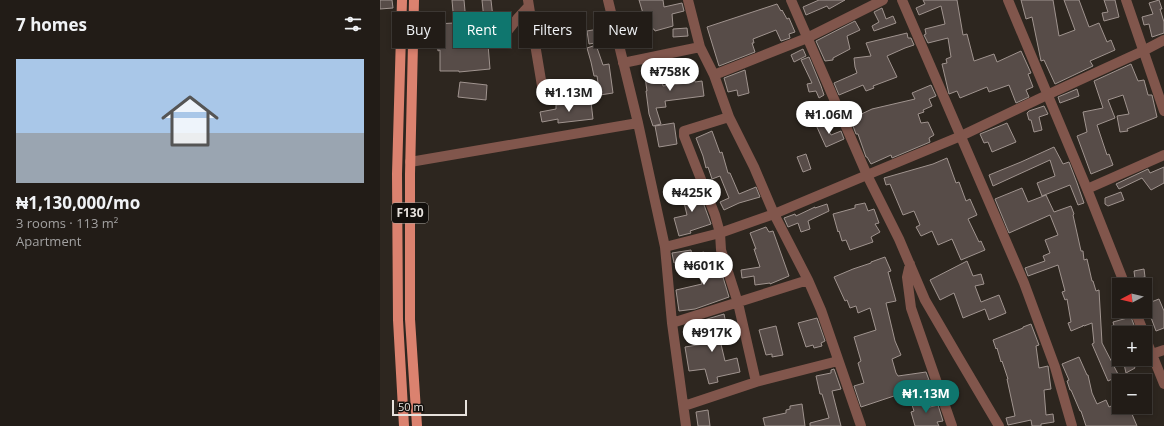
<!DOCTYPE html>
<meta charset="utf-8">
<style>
:root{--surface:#221c17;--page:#2e2924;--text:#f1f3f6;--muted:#a2a1a1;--line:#3f3a36;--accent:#0f766e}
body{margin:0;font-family:"Open Sans",sans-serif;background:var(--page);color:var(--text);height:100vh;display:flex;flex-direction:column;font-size:15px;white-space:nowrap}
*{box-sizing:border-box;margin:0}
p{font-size:13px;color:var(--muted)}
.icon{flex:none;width:22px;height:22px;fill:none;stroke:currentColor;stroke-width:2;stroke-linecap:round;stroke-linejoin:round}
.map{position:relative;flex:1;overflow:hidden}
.side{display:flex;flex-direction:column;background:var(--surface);width:380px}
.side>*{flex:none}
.top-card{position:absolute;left:12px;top:12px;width:380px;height:36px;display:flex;gap:8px}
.needle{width:26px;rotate:263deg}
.tools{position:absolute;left:732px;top:278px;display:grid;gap:8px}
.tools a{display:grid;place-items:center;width:40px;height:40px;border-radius:0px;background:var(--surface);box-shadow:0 2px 6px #0003,0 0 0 1px var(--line);font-size:20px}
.scale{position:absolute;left:12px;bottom:10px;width:75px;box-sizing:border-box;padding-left:4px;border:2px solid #e7e2dd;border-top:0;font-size:11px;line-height:14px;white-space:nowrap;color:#e7e2dd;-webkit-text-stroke:3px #120f0c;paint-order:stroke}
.price{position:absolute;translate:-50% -34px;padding:0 9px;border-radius:14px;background:#fff;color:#222;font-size:13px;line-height:26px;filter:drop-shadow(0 1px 2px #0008)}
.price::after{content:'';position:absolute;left:50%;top:24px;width:12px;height:9px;margin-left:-6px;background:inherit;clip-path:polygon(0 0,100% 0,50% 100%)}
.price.on{background:var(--accent);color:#fff}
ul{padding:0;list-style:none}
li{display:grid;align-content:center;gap:8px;height:212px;padding:0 16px}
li+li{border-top:1px solid var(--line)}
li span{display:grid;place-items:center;height:124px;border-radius:0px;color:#555}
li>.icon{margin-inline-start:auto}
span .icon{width:72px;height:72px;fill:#fffc;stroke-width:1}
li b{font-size:17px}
h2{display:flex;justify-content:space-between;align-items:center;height:48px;padding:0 16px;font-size:17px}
.chip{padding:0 14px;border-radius:0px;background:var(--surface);box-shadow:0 2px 6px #0003,0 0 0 1px var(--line);font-size:14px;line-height:36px}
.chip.on{background:var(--accent);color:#fff}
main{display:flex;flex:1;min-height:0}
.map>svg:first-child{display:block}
.building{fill:#574c48;stroke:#a0948f}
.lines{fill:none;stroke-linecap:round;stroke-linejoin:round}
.minor{stroke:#81564c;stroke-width:10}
.primary{stroke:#db826f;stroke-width:10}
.labels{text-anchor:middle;stroke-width:3;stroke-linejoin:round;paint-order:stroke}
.shield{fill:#120f0c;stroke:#a7a39e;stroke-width:1}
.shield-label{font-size:12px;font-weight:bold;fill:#e7e2dd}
</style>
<main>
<section class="side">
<h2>7 homes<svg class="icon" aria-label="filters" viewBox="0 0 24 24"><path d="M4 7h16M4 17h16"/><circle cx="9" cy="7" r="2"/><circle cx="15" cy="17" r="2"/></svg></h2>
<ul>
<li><span style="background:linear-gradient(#a9c7e8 60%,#9aa5b1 0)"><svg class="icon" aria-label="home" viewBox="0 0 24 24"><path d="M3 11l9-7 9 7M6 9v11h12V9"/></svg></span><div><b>₦1,130,000/mo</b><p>3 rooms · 113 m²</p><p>Apartment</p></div></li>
</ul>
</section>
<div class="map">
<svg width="784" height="426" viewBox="0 0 784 426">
<rect width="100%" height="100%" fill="#2d261f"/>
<path class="building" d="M0,0H12L13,8L0,9Z
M72,0H84L86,22L104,20L102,0H111L114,27L108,28L109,32H107L110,69L79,72V71H60V50L58,51L56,24L74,23Z
M259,0H283L284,7L302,3L304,11L292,14L293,26L275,31L274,29L268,30Z
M439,0H465L449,9L447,6L426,15L423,7Z
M543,0H577L583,35L587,34L594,61L614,54L617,62L641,51L651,73L648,74L653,87L646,90L649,97L636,103L629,85L609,92L607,87L580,98L577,91L569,94L562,64L567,63L566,59L571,57L568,38L548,43L544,35L546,34L545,29L565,24L561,6L539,15L536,8L545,4Z
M641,0H673L679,36L695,30L684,0H699L709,27L719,23L727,42L731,40L735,50L710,61L713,66L675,84L664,60L661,61L652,17L646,19Z
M724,0H735L739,17L724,21L722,13L728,12Z
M779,0L782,9H780L784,22V33L772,37L769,24L764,25L762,17L773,14L769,3Z
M397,4L401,11L402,10L407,19L409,18L415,32L409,34L410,38L401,41L396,30L373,39L374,43H372L375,52L339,66L327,27Z
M502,8L506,19L513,16L516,23L494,31L492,26L499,22L494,12Z
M475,21L480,30L467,36L470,49L453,58V60L445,61L436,41Z
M224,28L227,41L209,44L207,31Z
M307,28L308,36L293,37V29Z
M527,33L528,38H531L534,45L525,48L507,56L517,77L493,86L494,88L486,91L483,85L459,95L454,83L477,73L475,67L474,58L491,56L486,43Z
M216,45L223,65L229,64L233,93L220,95L217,76H214L211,62L207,48Z
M423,49L426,56L414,62L411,55Z
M429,57L441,86L444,95L439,98L436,91L429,92L427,84L432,83L421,60Z
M751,64L758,81L764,80L768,95H772L777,117L747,129L748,131L740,132L737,116L749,114L743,95L728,100L735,118L717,125L727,155L729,154L733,165L711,174L697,136L707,132L703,112L723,108L714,81Z
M313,66L315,82L322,81L324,96L285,101L286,107L276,108L281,124L273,126L269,114L266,91H267L265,77L281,75L283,86L307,83L304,67Z
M365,70L369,93L358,96L357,90L348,92L344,78Z
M80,82L107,85L106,100L78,97Z
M551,85L556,96L549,99L552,106L543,110L544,112L538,114L541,123L548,122L554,135L549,138L550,142L512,158L511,155L491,164L487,157H486L478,134H476L473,126L475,125L471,119L492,109L535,99L532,93Z
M697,89L699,96L680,103L678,97Z
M211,102L213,119L178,123V119L162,122L160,112L176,109V105Z
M664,106L668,114L659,117L662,130L654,132L651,120H649L647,113L649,111Z
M444,121L451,135L461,131L464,139L446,147L436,125Z
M294,123L297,144L279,147L275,126Z
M627,123L636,142L612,152L608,142L604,143L600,134Z
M332,131L340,153L342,152L348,173H350L359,194L376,187L380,197L359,203L344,210L340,202L349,198L340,176L332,179L328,167L326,168L323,156L316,138Z
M674,147L683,164L689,162L697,183L704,203L698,205L690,185L662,196L657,183L675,176L670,160L613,186L609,175L641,162Z
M426,154L431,169L423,172L417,157Z
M567,158L576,183L579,182L586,201L590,199L597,215L588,219L599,242L601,241L605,250L581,260L572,239L558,245L552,231L541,236L536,227L540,225L534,211L523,215L510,184L506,185L504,178L553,164Z
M784,167V183L771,190L762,178L739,189L736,184L768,169L770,173Z
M314,186L317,195L320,194L331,224L310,231L311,233L299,236L294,218L307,215L301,190Z
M642,188L648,202L666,195L674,212L691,206L694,214L693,215L701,251H703L704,260L707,259L712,281H713L716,291L719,290L722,343L739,376L728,381L712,344L714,343L712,323L704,326L703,325V326L691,331L688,323L691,322L687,299L685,300L682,292L685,291L678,265L648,276L645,268L665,261L663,256L670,253L665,240L678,235L670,215L629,233L615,199Z
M741,192L744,200L728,206L725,204V198Z
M485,203L488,211L494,209L499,223L495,224L500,232L491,237L493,242L470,250L466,240L462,241L459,231L458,232L453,214L475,208V205Z
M447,204L449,211L428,221L430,229L421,232L418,223L408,227L404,218L415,214L416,216L435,207V208Z
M386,227L389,232L393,231L409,276L390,284V283L375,285L374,276L362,278L361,270L380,267L374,249H376L370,233Z
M311,250L313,261L294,263L292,253Z
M324,252L325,255L328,254L329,261L334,260L335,265L339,264L349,297L315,309L299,311L296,290L322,284L315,254Z
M505,257L511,271L508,272L516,301L506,303L515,341L521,355L512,359L516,373L518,376L546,372L549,380L521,385L523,393L481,407L474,386L484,383L478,363L481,361L474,337L496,330L490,308L478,313L476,306L470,308L467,300L465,301L454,277L473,269L491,263V262Z
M587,261L593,276L601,274L604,284L595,286L601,302L619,295L626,313L609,320L605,309L583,318L574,293L560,300L550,280Z
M764,269L765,277L755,279L754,271Z
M779,299L784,311V328L776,331L766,304Z
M344,314L347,328L342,329L343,335L339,336L345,361L357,358L360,372L337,377L338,382L329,384L325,369L309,371L305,347L330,343L324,320Z
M751,317L757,333H736L733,322Z
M437,318L445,341L441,343L442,346L434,348L433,345L426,347L418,323Z
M651,324L659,345L656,346L659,368L668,366L671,389L664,390L666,415L673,414L674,422L661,424V426H652L651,420L628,425L626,418L635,416L627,379H628L622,361L621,362L617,348L616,349L613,340L643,328V327Z
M396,326L403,355L392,357V354L386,355L379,330Z
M699,357L707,375H708L712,393L717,404L726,400L729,407L738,403L739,407H749L757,426H706L701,411H700L691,390H690L687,381L689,380L682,364Z
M751,360L755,368L746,373L744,364Z
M454,369L461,389L452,391L461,426H430V423L449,418L442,394H440L436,376L451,373V370Z
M543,398L546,408L558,405L563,421L557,422L559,426H535L531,412L534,411L531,402Z
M422,404L425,426H385L383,418L406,413V410L410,409V406Z
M328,410L330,426H318L316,412Z"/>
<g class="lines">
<path class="minor" d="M148,0L155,44L164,98
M228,0L258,123L285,247L292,323L306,426
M308,0L320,47
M411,0L487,175L519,239L545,300L577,355L619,426
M522,0L644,283L675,367L692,426
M628,0L707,189L745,285
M746,0L784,111
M122,38L137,19L149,6
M243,63L320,47L334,75L427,38L503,0
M334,75L349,117L374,167L394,214L428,280L441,310L481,426
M349,117L304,131V136L335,215L340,233L341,250L358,303L376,382
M30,162L258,123
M707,189L784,155
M285,247L340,233L394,214L487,175L581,136L667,95L763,51L784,40
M530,264L527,277L531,308L572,426
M755,311L764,333
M292,323L428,280
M765,337L784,384
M772,354L784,350
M304,406L376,382L458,361"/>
<path class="primary" d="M22,0L17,174L18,320L24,426
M34,0L30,174V319L37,426"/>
</g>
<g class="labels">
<rect class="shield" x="12" y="203" width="36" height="20" rx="3"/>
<g class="shield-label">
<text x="30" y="217">F130</text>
</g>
</g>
</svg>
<div class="tools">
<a><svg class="needle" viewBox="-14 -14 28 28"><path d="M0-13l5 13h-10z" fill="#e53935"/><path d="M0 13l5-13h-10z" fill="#a2a1a1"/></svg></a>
<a>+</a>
<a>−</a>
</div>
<div class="scale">50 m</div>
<b class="price" style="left:290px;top:92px">₦758K</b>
<b class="price" style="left:189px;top:113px">₦1.13M</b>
<b class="price" style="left:449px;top:135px">₦1.06M</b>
<b class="price" style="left:312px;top:213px">₦425K</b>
<b class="price" style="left:324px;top:286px">₦601K</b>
<b class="price" style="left:332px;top:353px">₦917K</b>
<b class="price on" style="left:546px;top:414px">₦1.13M</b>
<div class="top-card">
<a class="chip">Buy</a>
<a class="chip on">Rent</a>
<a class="chip">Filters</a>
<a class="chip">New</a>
</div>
</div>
</main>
